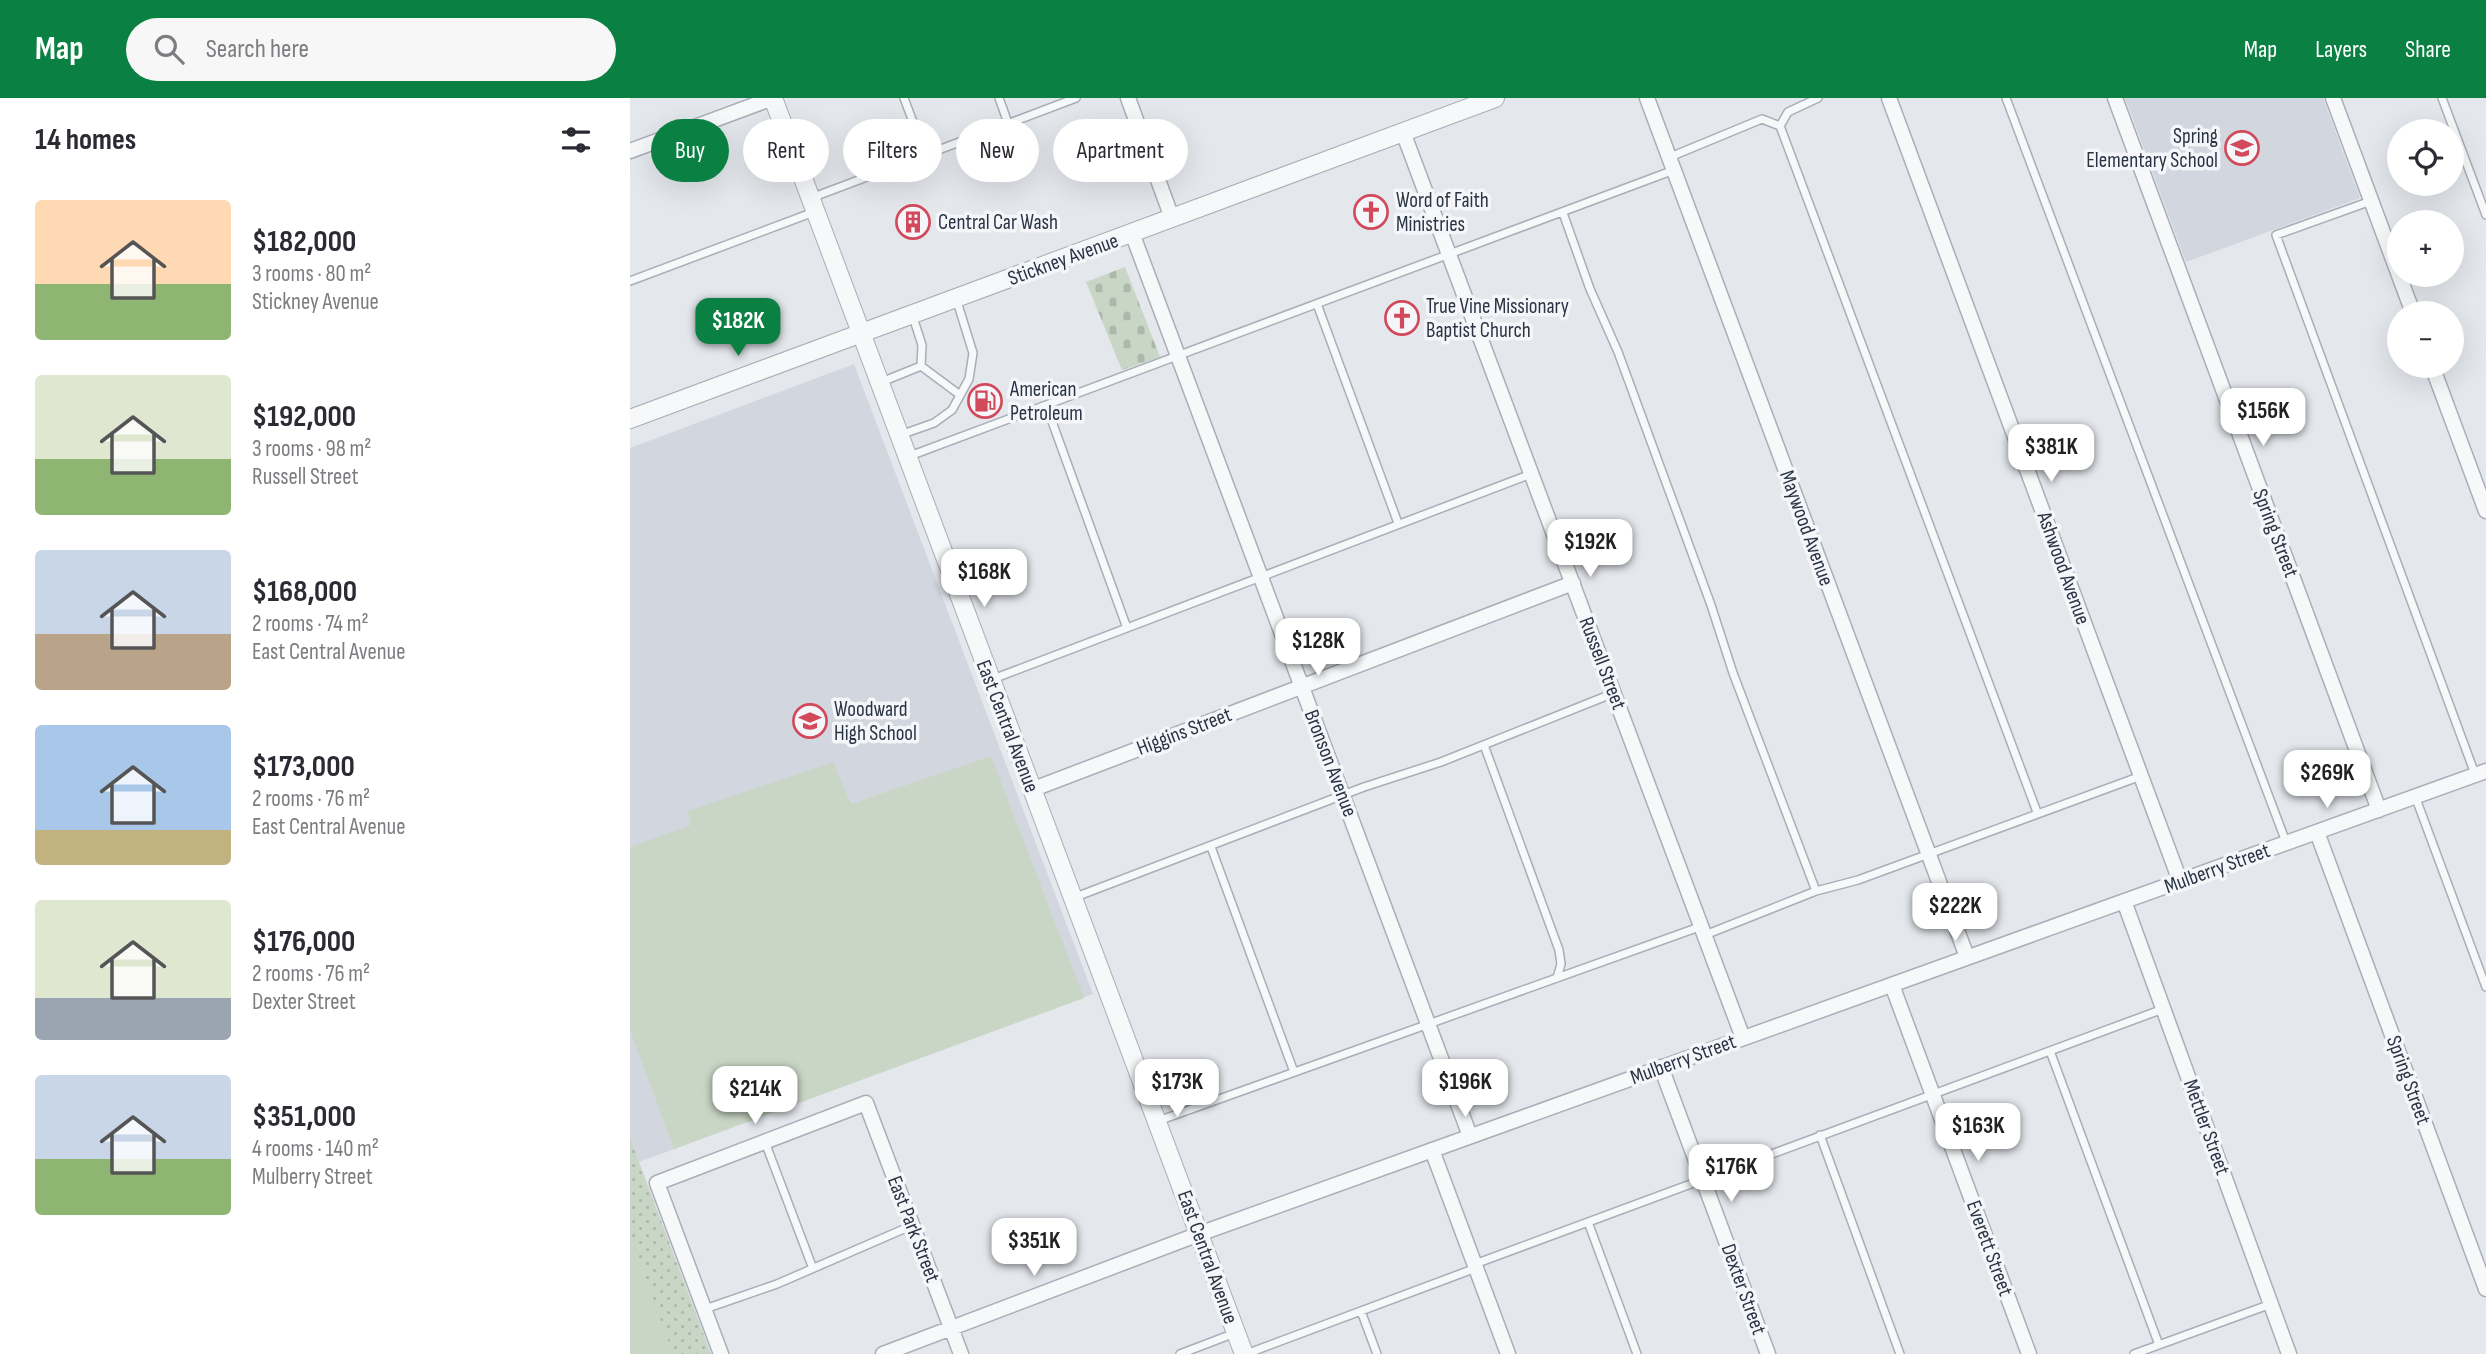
<!DOCTYPE html>
<meta charset="utf-8">
<style>
:root{--surface:#fff;--page:#f7f7f7;--text:#2b2b33;--muted:#7c7c81;--accent:#0b8043}
body{margin:0;font-family:"Sofia Sans Condensed",sans-serif;background:var(--page);color:var(--text);height:100vh;display:flex;flex-direction:column;font-size:26px;white-space:nowrap}
*{box-sizing:border-box;margin:0}
p{font-size:23px;color:var(--muted)}
.icon{flex:none;width:38px;height:38px;fill:none;stroke:currentColor;stroke-width:2;stroke-linecap:round;stroke-linejoin:round}
.map{position:relative;flex:1;overflow:hidden}
.sheet{display:flex;flex-direction:column;background:var(--surface);width:630px}
.sheet>*{flex:none}
.top-card{position:absolute;left:21px;top:21px;width:665px;height:63px;display:flex;gap:14px}
.fabs{position:absolute;left:1757px;top:21px;display:grid;gap:14px}
.fabs a{display:grid;place-items:center;width:77px;height:77px;border-radius:50%;background:var(--surface);box-shadow:0 7px 28px #0002;font-size:35px}
.price{position:absolute;translate:-50% -60px;padding:0 16px;border-radius:14px;background:#fff;color:#222;font-size:23px;line-height:46px;filter:drop-shadow(0 2px 4px #0008)}
.price::after{content:'';position:absolute;left:50%;top:42px;width:21px;height:16px;margin-left:-10px;background:inherit;clip-path:polygon(0 0,100% 0,50% 100%)}
.price.on{background:var(--accent);color:#fff}
ul{padding:0;list-style:none}
li{display:flex;align-items:center;gap:21px;height:175px;padding:0 35px}
li span{display:grid;place-items:center;flex:none;width:196px;height:140px;border-radius:7px;color:#555}
li>.icon{margin-inline-start:auto}
span .icon{width:84px;height:84px;fill:#fffc;stroke-width:1}
li b{font-size:30px}
h2{display:flex;justify-content:space-between;align-items:center;height:84px;padding:0 35px;font-size:30px}
.pill{padding:0 24px;border-radius:32px;background:var(--surface);box-shadow:0 7px 28px #0002;font-size:24px;line-height:63px}
.pill.on{background:var(--accent);color:#fff}
header{display:flex;align-items:center;gap:42px;box-sizing:border-box;height:98px;padding:0 35px;background:var(--accent);color:#fff}
header strong{font-size:33px}
nav{display:flex;gap:38px;margin-inline-start:auto;font-size:24px}
.search{width:490px;height:63px;background:var(--page);display:flex;align-items:center;gap:18px;box-sizing:border-box;padding:0 24px;border-radius:38px;color:var(--muted);font-size:26px}
main{display:flex;flex:1;min-height:0}
.map>svg:first-child{display:block}
.built{fill:#d2d6de}
.cemetery{fill:url(#cemetery-stones)}
.park{fill:url(#park-dots)}
.garden{fill:#c9d6c5}
.lines{fill:none;stroke-linecap:round;stroke-linejoin:round}
.service-casing{stroke:#a9aeb7;stroke-width:10}
.minor-casing{stroke:#a9aeb7;stroke-width:17}
.tertiary-casing{stroke:#a9aeb7;stroke-width:20}
.service{stroke:#f7f8fa;stroke-width:7}
.minor{stroke:#f7f8fa;stroke-width:14}
.tertiary{stroke:#f7f8fa;stroke-width:18}
.labels{text-anchor:middle;stroke-width:7;stroke-linejoin:round;paint-order:stroke}
.poi-label{font-size:21px;fill:#2b3445;stroke:#f4f6f9;text-anchor:start}
.street-label{font-size:21px;fill:#2b3445;stroke:#f4f6f9}
</style>
<header>
<strong>Map</strong>
<div class="search"><svg class="icon" aria-label="search" viewBox="0 0 24 24"><circle cx="10" cy="10" r="6"/><path d="M15 15l6 6"/></svg>Search here</div>
<nav><a>Map</a><a>Layers</a><a>Share</a></nav>
</header>
<main>
<section class="sheet">
<h2>14 homes<svg class="icon" aria-label="filters" viewBox="0 0 24 24"><path d="M4 7h16M4 17h16"/><circle cx="9" cy="7" r="2"/><circle cx="15" cy="17" r="2"/></svg></h2>
<ul>
<li><span style="background:linear-gradient(#ffd9b3 60%,#8fb573 0)"><svg class="icon" aria-label="home" viewBox="0 0 24 24"><path d="M3 11l9-7 9 7M6 9v11h12V9"/></svg></span><div><b>$182,000</b><p>3 rooms · 80 m²</p><p>Stickney Avenue</p></div></li>
<li><span style="background:linear-gradient(#dfe7d0 60%,#8fb573 0)"><svg class="icon" aria-label="home" viewBox="0 0 24 24"><path d="M3 11l9-7 9 7M6 9v11h12V9"/></svg></span><div><b>$192,000</b><p>3 rooms · 98 m²</p><p>Russell Street</p></div></li>
<li><span style="background:linear-gradient(#c9d6e8 60%,#b9a48a 0)"><svg class="icon" aria-label="home" viewBox="0 0 24 24"><path d="M3 11l9-7 9 7M6 9v11h12V9"/></svg></span><div><b>$168,000</b><p>2 rooms · 74 m²</p><p>East Central Avenue</p></div></li>
<li><span style="background:linear-gradient(#a9c7e8 75%,#c2b280 0)"><svg class="icon" aria-label="home" viewBox="0 0 24 24"><path d="M3 11l9-7 9 7M6 9v11h12V9"/></svg></span><div><b>$173,000</b><p>2 rooms · 76 m²</p><p>East Central Avenue</p></div></li>
<li><span style="background:linear-gradient(#dfe7d0 70%,#9aa5b1 0)"><svg class="icon" aria-label="home" viewBox="0 0 24 24"><path d="M3 11l9-7 9 7M6 9v11h12V9"/></svg></span><div><b>$176,000</b><p>2 rooms · 76 m²</p><p>Dexter Street</p></div></li>
<li><span style="background:linear-gradient(#c9d6e8 60%,#8fb573 0)"><svg class="icon" aria-label="home" viewBox="0 0 24 24"><path d="M3 11l9-7 9 7M6 9v11h12V9"/></svg></span><div><b>$351,000</b><p>4 rooms · 140 m²</p><p>Mulberry Street</p></div></li>
</ul>
</section>
<div class="map">
<svg width="1856" height="1256" viewBox="0 0 1856 1256">
<defs>
<pattern id="cemetery-stones" width="16" height="16" patternUnits="userSpaceOnUse" patternTransform="scale(1.75)"><rect width="16" height="16" fill="#c9d6c5"/><path d="M2 7V4a2 2 0 0 1 4 0v3zM10 15v-3a2 2 0 0 1 4 0v3z" fill="#adb8ab"/></pattern>
<pattern id="park-dots" width="8" height="8" patternUnits="userSpaceOnUse" patternTransform="scale(1.75)"><rect width="8" height="8" fill="#c9d6c5"/><path d="M2 2h.1M6 6h.1" fill="none" stroke="#adb8ab" stroke-width="1.8" stroke-linecap="round"/></pattern>
</defs>
<rect width="100%" height="100%" fill="#e4e7ec"/>
<path class="built" d="M1495,0H1693L1730,100L1556,164Z
M224,266L463,896L9,1064L0,1039V350Z"/>
<path class="cemetery" d="M495,169L530,259L492,272L456,184Z"/>
<path class="park" d="M0,1039L9,1064L81,1256H0Z"/>
<path class="garden" d="M361,658L454,900L44,1051L0,932V749L61,727L58,713L203,664L221,706Z
M0,1138L43,1256H0Z"/>
<g class="lines">
<g class="service-casing">
<path id="service" d="M274,0L286,32
M369,0L378,25
M1376,0L1656,744
M1812,0L1856,117
M1150,28L1407,714
M1040,59L1132,21L1150,28L1158,14L1188,0
M181,100L446,0
M1741,103L1646,137L1845,676
M933,115L960,191L988,254L1081,507L1103,575L1186,793
M0,183L184,114
M687,206L768,425
M291,268L330,297
M249,285L291,268L292,247L283,219
M416,307L497,530
M270,337L304,325L322,312L339,281L343,255L326,200
M277,359L1044,72
M363,581L901,376
M854,647L929,852L931,866L927,880
M1785,698L1856,889
M581,749L664,974
M443,800L734,689L811,664L984,595
M1075,837L1186,793L1228,782L1511,678
M1420,953L1529,1247
M528,1023L1072,828
M1190,1037L1270,1256
M135,1044L182,1168
M958,1124L1007,1256
M845,1166L1533,911
M75,1211L147,1186L283,1127
M731,1213L747,1256
M550,1256L605,1235
M616,1256L846,1170
M1504,1256L1641,1206"/>
</g>
<g class="minor-casing">
<path id="minor" d="M498,0L542,120
M1017,0L1337,859
M1259,0L1550,783
M1485,0L1749,712
M1703,0L1783,215
M773,34L1113,940
M0,53L143,0
M502,135L840,1038
M1802,268L1856,413
M401,692L943,485
M1687,734L1856,1191
M1494,803L1659,1256
M1262,887L1399,1256
M1031,969L1138,1256
M802,1052L878,1256
M91,1256L27,1085L236,1005L331,1256
M253,1256L569,1136L1856,673"/>
</g>
<g class="tertiary-casing">
<path id="tertiary" d="M143,0L614,1256
M0,321L865,0"/>
</g>
<use href="#service" class="service"/>
<use href="#minor" class="minor"/>
<use href="#tertiary" class="tertiary"/>
</g>
<defs>
<g id="school-ring" transform="scale(1.75)"><circle r="9.5" fill="#f4f6f9" stroke="#d1495b" stroke-width="1.5"/><path d="M0-5L7-2L0 1L-7-2ZM-4 1L0 2.5L4 1V4Q0 6-4 4Z" fill="#d1495b"/></g>
<g id="church-ring" transform="scale(1.75)"><circle r="9.5" fill="#f4f6f9" stroke="#d1495b" stroke-width="1.5"/><path d="M-1.2-6h2.4v3.5h3.3v2.4h-3.3V6h-2.4V-.1h-3.3v-2.4h3.3Z" fill="#d1495b"/></g>
<g id="building-ring" transform="scale(1.75)"><circle r="9.5" fill="#f4f6f9" stroke="#d1495b" stroke-width="1.5"/><path d="M-4-6H4V6H1V3H-1V6H-4ZM-2.5-4.3h1.7v1.8h-1.7ZM.8-4.3h1.7v1.8H.8ZM-2.5-1h1.7V.8h-1.7ZM.8-1h1.7V.8H.8Z" fill="#d1495b"/></g>
<g id="fuel-ring" transform="scale(1.75)"><circle r="9.5" fill="#f4f6f9" stroke="#d1495b" stroke-width="1.5"/><path d="M-5.5-6h7V0h2V4h1.3V-2.5L3-4.5l.8-.8L6-3V5H2.5V1h-1V6h-7ZM-4.2-4.7v3.2H.2V-4.7Z" fill="#d1495b"/></g>
</defs>
<g fill-rule="evenodd">
<use href="#school-ring" x="1612" y="50"/>
<use href="#church-ring" x="741" y="114"/>
<use href="#building-ring" x="283" y="124"/>
<use href="#church-ring" x="772" y="220"/>
<use href="#fuel-ring" x="355" y="303"/>
<use href="#school-ring" x="180" y="623"/>
</g>
<g class="labels">
<g class="poi-label">
<text x="1588" y="45" text-anchor="end">Spring<tspan x="1588" dy="24">Elementary School</tspan></text>
<text x="766" y="109">Word of Faith<tspan x="766" dy="24">Ministries</tspan></text>
<text x="308" y="131">Central Car Wash</text>
<text x="796" y="215">True Vine Missionary<tspan x="796" dy="24">Baptist Church</tspan></text>
<text x="380" y="298">American<tspan x="380" dy="24">Petroleum</tspan></text>
<text x="204" y="618">Woodward<tspan x="204" dy="24">High School</tspan></text>
</g>
<g class="street-label">
<text transform="translate(433 161) rotate(-20)" y="7">Stickney Avenue</text>
<text transform="translate(1177 430) rotate(70)" y="7">Maywood Avenue</text>
<text transform="translate(1646 435) rotate(69)" y="7">Spring Street</text>
<text transform="translate(1434 470) rotate(70)" y="7">Ashwood Avenue</text>
<text transform="translate(973 565) rotate(69)" y="7">Russell Street</text>
<text transform="translate(378 628) rotate(69)" y="7">East Central Avenue</text>
<text transform="translate(554 633) rotate(-21)" y="7">Higgins Street</text>
<text transform="translate(701 665) rotate(69)" y="7">Bronson Avenue</text>
<text transform="translate(1587 770) rotate(-20)" y="7">Mulberry Street</text>
<text transform="translate(1053 961) rotate(-20)" y="7">Mulberry Street</text>
<text transform="translate(1779 982) rotate(70)" y="7">Spring Street</text>
<text transform="translate(1577 1029) rotate(70)" y="7">Mettler Street</text>
<text transform="translate(284 1131) rotate(69)" y="7">East Park Street</text>
<text transform="translate(1360 1150) rotate(70)" y="7">Everett Street</text>
<text transform="translate(578 1159) rotate(70)" y="7">East Central Avenue</text>
<text transform="translate(1114 1191) rotate(70)" y="7">Dexter Street</text>
</g>
</g>
</svg>
<div class="fabs">
<a><svg class="icon" aria-label="locate" viewBox="0 0 24 24"><circle cx="12" cy="12" r="6"/><path d="M12 2v4M12 18v4M2 12h4M18 12h4"/></svg></a>
<a>+</a>
<a>−</a>
</div>
<b class="price on" style="left:108px;top:260px">$182K</b>
<b class="price" style="left:1633px;top:350px">$156K</b>
<b class="price" style="left:1421px;top:386px">$381K</b>
<b class="price" style="left:960px;top:481px">$192K</b>
<b class="price" style="left:354px;top:511px">$168K</b>
<b class="price" style="left:688px;top:580px">$128K</b>
<b class="price" style="left:1697px;top:712px">$269K</b>
<b class="price" style="left:1325px;top:845px">$222K</b>
<b class="price" style="left:547px;top:1021px">$173K</b>
<b class="price" style="left:835px;top:1021px">$196K</b>
<b class="price" style="left:125px;top:1028px">$214K</b>
<b class="price" style="left:1348px;top:1065px">$163K</b>
<b class="price" style="left:1101px;top:1106px">$176K</b>
<b class="price" style="left:404px;top:1180px">$351K</b>
<div class="top-card">
<a class="pill on">Buy</a>
<a class="pill">Rent</a>
<a class="pill">Filters</a>
<a class="pill">New</a>
<a class="pill">Apartment</a>
</div>
</div>
</main>
